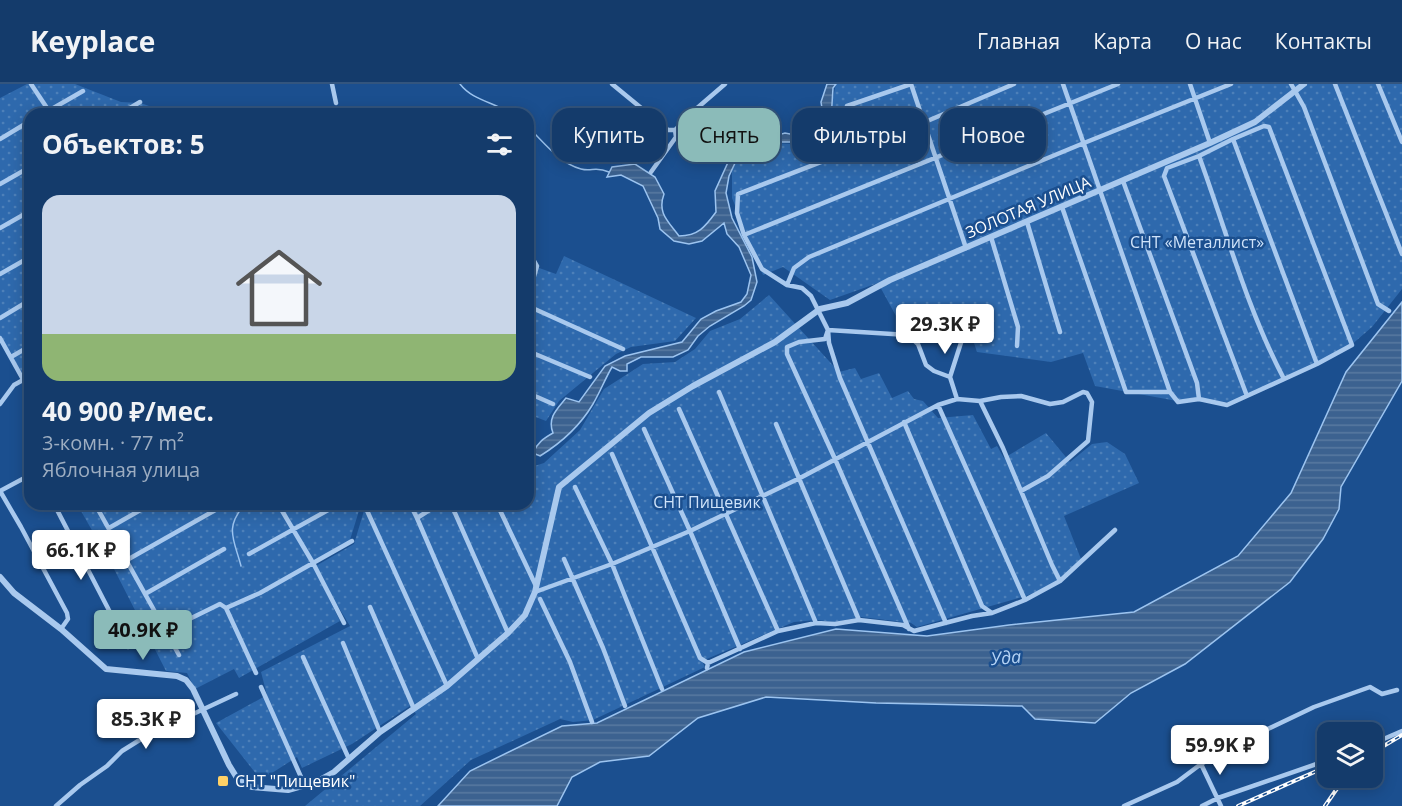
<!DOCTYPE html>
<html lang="ru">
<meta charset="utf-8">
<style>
:root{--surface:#143b6b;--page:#1d4271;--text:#f1f3f6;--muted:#9dadc1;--line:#33557e;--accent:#8bbbb9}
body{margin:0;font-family:"Open Sans",sans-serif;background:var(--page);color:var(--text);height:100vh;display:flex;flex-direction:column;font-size:22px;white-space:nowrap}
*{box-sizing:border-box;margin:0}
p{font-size:20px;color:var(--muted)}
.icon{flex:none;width:33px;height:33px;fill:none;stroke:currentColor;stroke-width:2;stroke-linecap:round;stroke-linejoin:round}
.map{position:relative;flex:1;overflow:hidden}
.side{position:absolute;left:24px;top:24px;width:510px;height:402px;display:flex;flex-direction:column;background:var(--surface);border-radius:18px;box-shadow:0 3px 15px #0003,0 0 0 2px var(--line)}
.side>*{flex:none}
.top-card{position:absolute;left:552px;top:24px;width:570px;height:54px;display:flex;gap:12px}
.controls{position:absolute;left:1317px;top:638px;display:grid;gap:12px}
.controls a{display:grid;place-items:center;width:66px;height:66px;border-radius:12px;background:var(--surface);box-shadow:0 3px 15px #0003,0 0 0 2px var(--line);font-size:30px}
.price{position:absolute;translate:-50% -51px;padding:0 14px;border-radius:6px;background:#fff;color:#222;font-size:20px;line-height:39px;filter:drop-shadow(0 2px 3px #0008)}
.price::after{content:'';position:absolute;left:50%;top:36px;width:18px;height:14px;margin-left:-9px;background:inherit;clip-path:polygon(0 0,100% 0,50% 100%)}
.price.active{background:var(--accent);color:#111}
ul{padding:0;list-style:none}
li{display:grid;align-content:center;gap:12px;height:318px;padding:0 18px}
li span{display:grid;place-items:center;height:186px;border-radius:18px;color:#555}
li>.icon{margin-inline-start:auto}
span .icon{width:108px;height:108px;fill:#fffc;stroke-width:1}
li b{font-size:26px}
h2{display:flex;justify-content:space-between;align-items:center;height:72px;padding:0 18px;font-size:26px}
.chip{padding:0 21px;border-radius:18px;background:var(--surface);box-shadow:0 3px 15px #0003,0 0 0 2px var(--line);font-size:21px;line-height:54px}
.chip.active{background:var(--accent);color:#111}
header{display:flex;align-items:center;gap:36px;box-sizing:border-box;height:84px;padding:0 30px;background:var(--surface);border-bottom:2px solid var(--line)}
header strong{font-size:28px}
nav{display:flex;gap:33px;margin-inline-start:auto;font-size:21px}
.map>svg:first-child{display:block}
.grass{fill:url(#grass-dots)}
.water{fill:url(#water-rules);stroke:#9cc4f0;stroke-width:1.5}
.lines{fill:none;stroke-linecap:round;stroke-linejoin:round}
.stream{stroke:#9cc4f0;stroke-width:1.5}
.minor{stroke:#a9c9ee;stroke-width:4.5}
.tertiary{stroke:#a9c9ee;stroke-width:6}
.rail-casing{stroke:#fff;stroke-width:4}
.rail{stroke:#1b4f8f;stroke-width:1.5;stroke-dasharray:4.5;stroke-linecap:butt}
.poi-dot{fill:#ffd166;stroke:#1b4f8f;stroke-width:2}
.labels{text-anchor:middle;stroke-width:5;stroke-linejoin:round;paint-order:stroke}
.street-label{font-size:16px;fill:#fff;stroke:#1b4f8f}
.park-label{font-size:16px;fill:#cfe3fa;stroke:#1b4f8f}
.poi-label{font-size:16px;fill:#fff;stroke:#1b4f8f;text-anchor:start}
.water-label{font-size:18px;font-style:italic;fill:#b5d3f5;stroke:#1b4f8f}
</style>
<header>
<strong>Keyplace</strong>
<nav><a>Главная</a><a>Карта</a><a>О нас</a><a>Контакты</a></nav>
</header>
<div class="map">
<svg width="1402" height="722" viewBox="0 0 1402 722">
<defs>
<pattern id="grass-dots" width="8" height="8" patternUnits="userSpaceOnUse" patternTransform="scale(1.5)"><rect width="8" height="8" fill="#2e69ad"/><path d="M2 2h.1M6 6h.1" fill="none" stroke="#4d80b9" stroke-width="1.8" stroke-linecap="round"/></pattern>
<pattern id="water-rules" width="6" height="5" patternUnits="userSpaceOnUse" patternTransform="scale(1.5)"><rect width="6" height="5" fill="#3c6290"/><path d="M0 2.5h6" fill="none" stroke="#597aa1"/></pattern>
</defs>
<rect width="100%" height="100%" fill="#1b4f8f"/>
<path class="grass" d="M27,0H75L121,18L141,19L170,30H30V303L0,253V14Z
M836,0H1402V205L1372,243L1343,268L1234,318L1177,317L1095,302L1083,269L1051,278L977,268L969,244L947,247L896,232L878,199L830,216L783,183L763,191L732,114V81L772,59L793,60L816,53L830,27Z
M564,172L696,234L675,257L631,263L616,270L559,317L546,337L528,330V180L556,190Z
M769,211L839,288L855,284L861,295L879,289L892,314L908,307L914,315L923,317L938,334L973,331L991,365L997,362L1004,374L1046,349L1070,378L1092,360L1107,358L1125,370L1139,399L1064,432L1081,475L1055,500L1026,512L917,543L911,539L861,533L835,538L817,536L794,538L702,577L705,583L593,636L573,638L560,635L471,676L420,722H305L416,630L410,622L352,660L302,684L297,673L261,696L216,639L267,611L261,588L350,542L314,483L354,460L366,420H528V384L544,379L580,346L604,305L643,280L675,278L695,265L710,247L740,235Z
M77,420H361L350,456L312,480L340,537L239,594L234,585L195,605L187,589L166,587L114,485Z"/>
<path class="water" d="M827,0H836L833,4L831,36L822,51L810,58H779L746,71L736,77L729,92L726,109L732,134L752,173L757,198L751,216L744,222L710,242L698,252L688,266L673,273H641L627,280V287H620L612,283C605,295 600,308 593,320C580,342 561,359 540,372L533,369C537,359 544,354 553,349C547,334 557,325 566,314L579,318L605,282L625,272L682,258L701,235L716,227L741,218L747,210L751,191L739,163L727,150L724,139L702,157L689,160L674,157L660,145L658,134L643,102L621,91L607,93L612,83L635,80L655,93L664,110C657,129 668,137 679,152C698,152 705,143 716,128L715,107L735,63L785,49L800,52L812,49L824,36L821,18Z
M1402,218V297L1341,403L1339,425L1323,455L1290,498L1185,580L1131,609L1095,639L1035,635L1022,622L876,619L766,613L698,634L649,672L600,678L572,693L557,722H438L470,687L562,642L597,639L744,568L836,545L927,552L1009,541L1134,528L1238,472L1291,409L1346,288Z"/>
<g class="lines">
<path class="stream" d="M460,0C473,17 495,18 511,30
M528,43C543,57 560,80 581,85C592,88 595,82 609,88
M528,372L533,369
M241,482C234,455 224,444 245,420"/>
<path class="minor" d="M31,0L51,30
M332,0L336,19
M612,0L668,46H675
M911,0L966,164
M1063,0L1170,308
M1190,0L1210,59
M1291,0L1304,23L1378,220L1389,227
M1335,0L1402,170
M1378,0L1402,58
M847,22L911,0
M43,30L83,7
M120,30L140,18
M0,55L30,37
M1233,55L1199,72C1226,146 1247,225 1284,295
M1199,72L1167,84L1164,92L1247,312
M651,88L676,53L675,46L696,25L725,0
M1123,97L1197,299L1199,315
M0,100L30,83
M1062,123L1126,308H1170L1178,318L1199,315L1227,321L1317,280L1352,261L1269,43L1264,42L1233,55L1317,280
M1027,138L1060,248
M0,144L30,127
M744,151L1118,0
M991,153L1018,243L1017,262
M528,173L533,175L537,182L528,212
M0,190L30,173
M787,201L794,184L809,173L1084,59L1231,0
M528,222L623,265
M0,234L30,216
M0,254L30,308
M528,267L590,293
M11,273L30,262
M950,293L934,287L926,281L918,260L908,251L828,246L811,212L802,204L787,201L762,185L744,151L737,129L738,110L925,38L1014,0
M719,308L816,539
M528,309L553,320
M957,315L950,293L966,243L973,236
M980,317L1003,364L1052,481L1060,497
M0,320L14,301L23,296
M938,321L1025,516
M679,325L778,547
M904,338L982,522L992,529
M776,340L859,536
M644,345L690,447L740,565
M612,370L700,574L708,579
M30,391L0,407L21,443L67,529L68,535L61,545
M575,403L612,480L662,605
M54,420L128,563
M95,420L179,571
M278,420L313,479L344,539
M364,420L447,602
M410,420L417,434L439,420
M451,420L508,549
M497,420L536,502
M417,434L478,575
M109,444L151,420
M249,470L339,420
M564,475L603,564L625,622
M127,476L226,420
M535,508L612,480L690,447L800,394L938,321L957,315L980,317L1001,313L1021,312L1050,320L1063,318L1083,308L1087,309L1092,318L1088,357L1048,392L1021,407
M145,510L224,465
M540,515L570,578L592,638
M370,523L414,625
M226,524L256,589
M909,545L835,375L787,270V263L799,258L825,255L828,246L829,259L840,294L946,539
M165,547L220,520L226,524L260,509L352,457
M343,559L380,648
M303,573L349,675
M707,584L708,579L778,547L816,539L835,540L859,536L903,541L914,547L972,532L992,529L1025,516L1060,497L1115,446
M261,603L305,702
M1372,660L1402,647
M1201,680L1221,722
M56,722L80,701L107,682L122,667L146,652L236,610
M1124,722L1177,698L1201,680L1234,661L1314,623L1370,603L1382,610L1397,606
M1202,722L1218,714L1328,676"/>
<path class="tertiary" d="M0,493L14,509L61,545L106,585L177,592L186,596L193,605L229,681L237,694L244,699L252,703L288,706L316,698L334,688L380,648L447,602L508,549L525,531L535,508L559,403L649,329L693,302L775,258L820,225L847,219L890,196L1210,59L1255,38L1304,0"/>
<g class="rail-casing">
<path id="rail" d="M1372,669L1402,651
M1238,722L1328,682
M1325,722L1345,693"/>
</g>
<use href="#rail" class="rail"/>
</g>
<rect class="poi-dot" x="217" y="691" width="12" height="12" rx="3"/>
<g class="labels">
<g class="street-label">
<text transform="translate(1028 123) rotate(-23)" y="6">ЗОЛОТАЯ УЛИЦА</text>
</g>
<g class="park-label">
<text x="1197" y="164">СНТ «Металлист»</text>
<text x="707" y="424">СНТ Пищевик</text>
</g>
<g class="poi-label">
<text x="235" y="703">СНТ "Пищевик"</text>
</g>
<g class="water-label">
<text transform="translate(1006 574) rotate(-5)" y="6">Уда</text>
</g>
</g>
</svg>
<div class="controls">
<a><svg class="icon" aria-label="layers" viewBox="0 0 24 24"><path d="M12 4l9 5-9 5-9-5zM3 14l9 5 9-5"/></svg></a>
</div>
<b class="price" style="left:945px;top:271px">29.3K ₽</b>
<b class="price" style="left:81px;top:497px">66.1K ₽</b>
<b class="price active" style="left:143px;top:577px">40.9K ₽</b>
<b class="price" style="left:146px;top:666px">85.3K ₽</b>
<b class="price" style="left:1220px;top:692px">59.9K ₽</b>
<div class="top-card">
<a class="chip">Купить</a>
<a class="chip active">Снять</a>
<a class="chip">Фильтры</a>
<a class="chip">Новое</a>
</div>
<section class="side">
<h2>Объектов: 5<svg class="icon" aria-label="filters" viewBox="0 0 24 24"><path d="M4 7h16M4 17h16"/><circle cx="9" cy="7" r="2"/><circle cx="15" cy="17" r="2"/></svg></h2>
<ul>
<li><span style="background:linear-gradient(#c9d6e8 75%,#8fb573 0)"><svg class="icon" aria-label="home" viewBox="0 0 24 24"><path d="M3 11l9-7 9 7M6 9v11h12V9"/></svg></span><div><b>40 900 ₽/мес.</b><p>3-комн. · 77 m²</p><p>Яблочная улица</p></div></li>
</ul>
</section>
</div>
